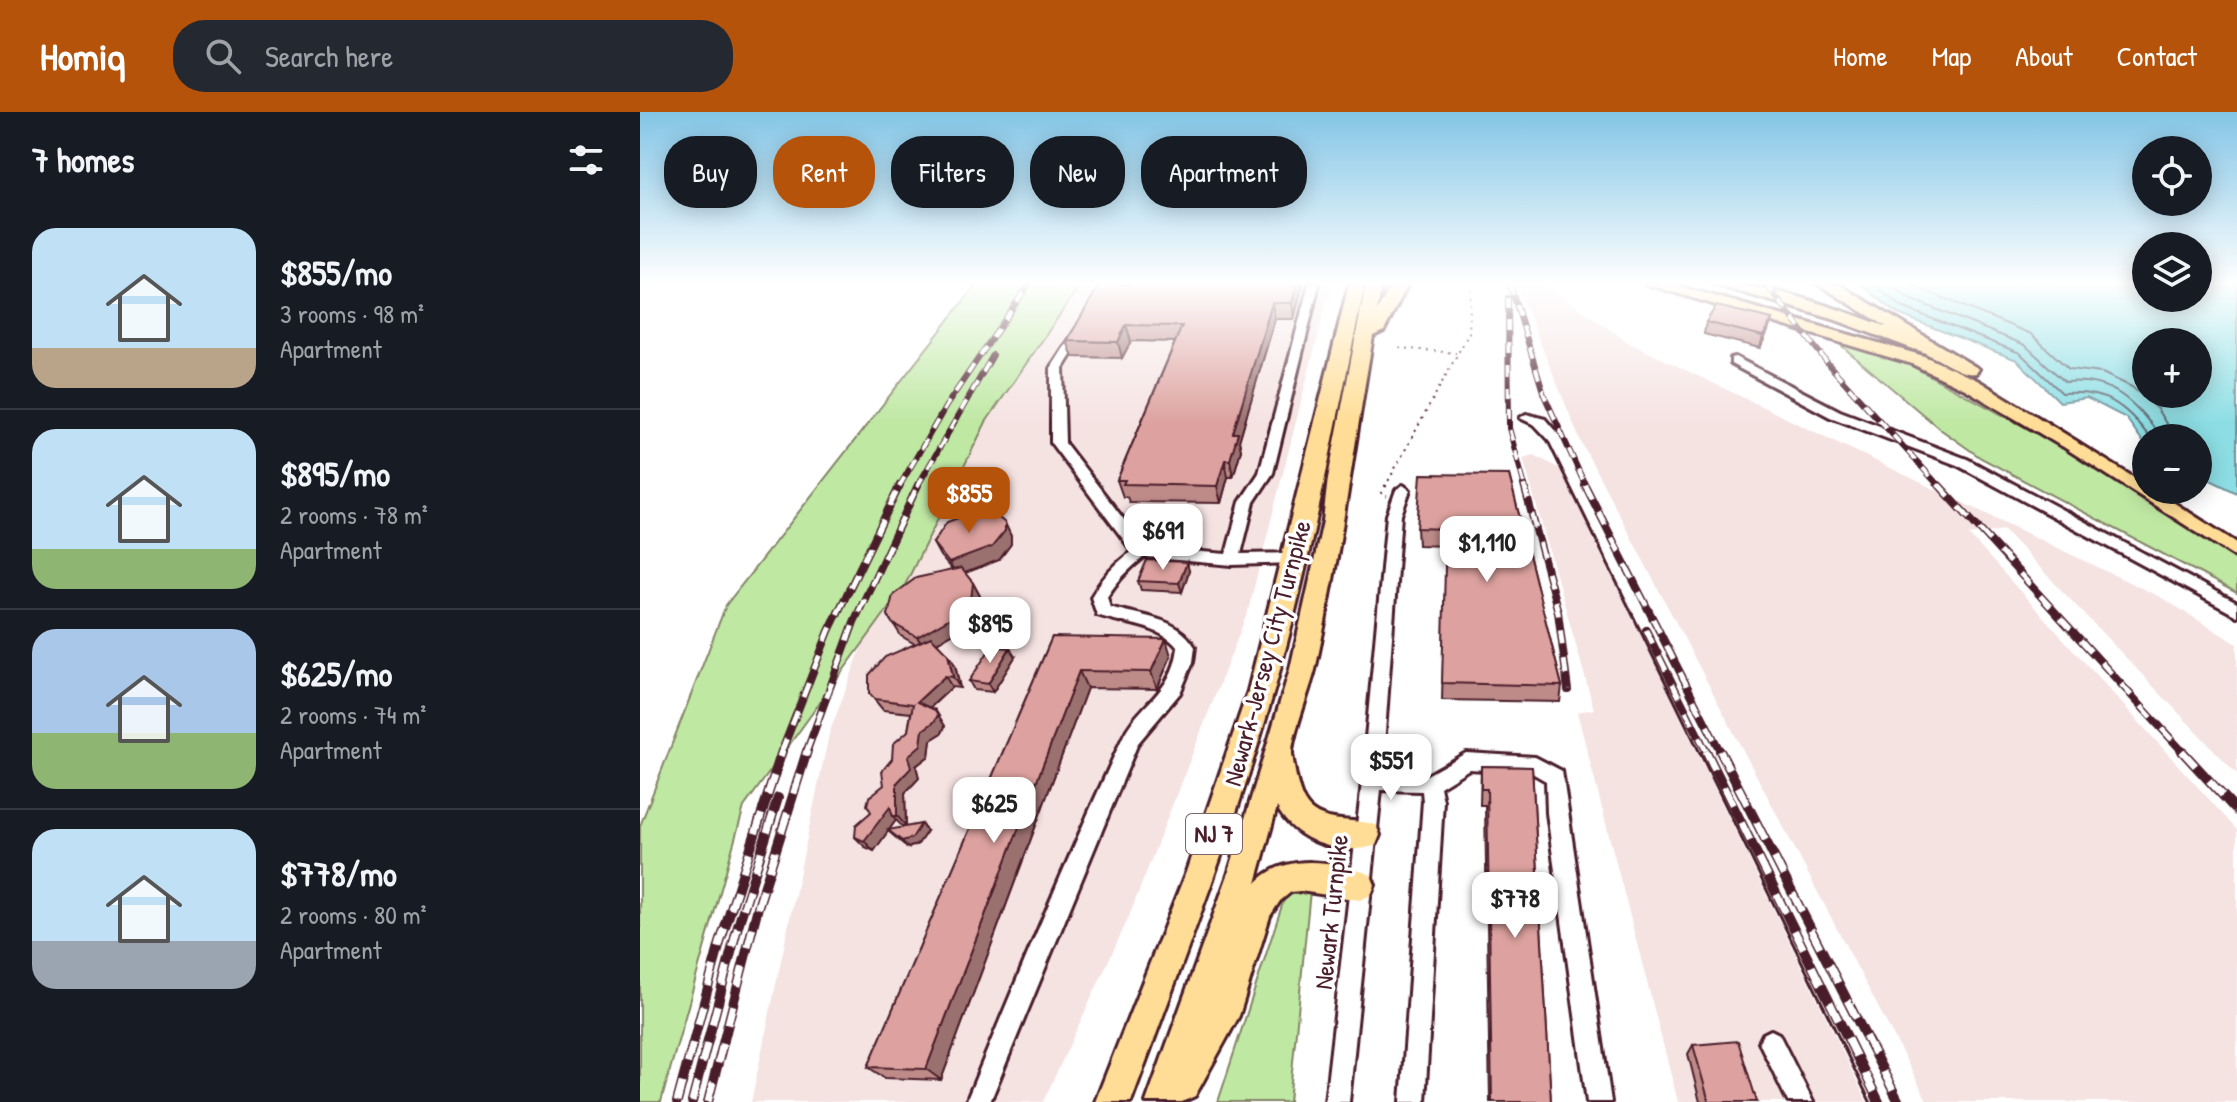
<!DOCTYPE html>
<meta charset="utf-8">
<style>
:root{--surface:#171b24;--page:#242831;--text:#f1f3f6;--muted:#9ea1a6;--line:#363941;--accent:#b45309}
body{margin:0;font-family:"Patrick Hand",sans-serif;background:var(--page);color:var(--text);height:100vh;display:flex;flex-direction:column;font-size:30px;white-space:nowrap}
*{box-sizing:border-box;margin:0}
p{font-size:26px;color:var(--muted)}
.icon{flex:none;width:44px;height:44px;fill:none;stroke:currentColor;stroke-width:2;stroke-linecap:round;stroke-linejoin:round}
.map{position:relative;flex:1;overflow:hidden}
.side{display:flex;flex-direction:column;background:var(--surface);width:640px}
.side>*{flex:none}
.banner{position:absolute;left:24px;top:24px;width:760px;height:72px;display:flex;gap:16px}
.fabs{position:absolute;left:1492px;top:24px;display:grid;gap:16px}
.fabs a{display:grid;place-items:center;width:80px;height:80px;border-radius:50%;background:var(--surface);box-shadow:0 4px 20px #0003;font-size:40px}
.price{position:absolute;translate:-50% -68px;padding:0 18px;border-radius:16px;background:#fff;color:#222;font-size:26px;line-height:52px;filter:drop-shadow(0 2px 4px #0008)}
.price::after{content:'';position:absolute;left:50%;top:48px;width:24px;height:18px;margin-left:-12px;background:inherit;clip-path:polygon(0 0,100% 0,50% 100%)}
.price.active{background:var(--accent);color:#fff}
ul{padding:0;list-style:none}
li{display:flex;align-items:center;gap:24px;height:200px;padding:0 32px}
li+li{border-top:2px solid var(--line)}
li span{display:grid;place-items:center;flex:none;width:224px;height:160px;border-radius:24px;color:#555}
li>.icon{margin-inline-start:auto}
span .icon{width:96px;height:96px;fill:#fffc;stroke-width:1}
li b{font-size:34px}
h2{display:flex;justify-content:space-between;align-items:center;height:96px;padding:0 32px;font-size:34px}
.pill{padding:0 28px;border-radius:32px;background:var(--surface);box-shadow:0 4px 20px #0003;font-size:28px;line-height:72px}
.pill.active{background:var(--accent);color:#fff}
header{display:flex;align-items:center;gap:48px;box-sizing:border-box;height:112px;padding:0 40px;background:var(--accent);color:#fff}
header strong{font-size:38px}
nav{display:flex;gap:44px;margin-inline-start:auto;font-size:28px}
.search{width:560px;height:72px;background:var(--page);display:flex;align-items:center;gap:20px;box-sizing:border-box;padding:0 28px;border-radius:32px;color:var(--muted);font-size:30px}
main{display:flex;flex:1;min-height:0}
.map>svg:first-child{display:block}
.built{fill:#f5e3e2}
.green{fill:#bfe8a3;stroke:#848467;stroke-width:2}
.water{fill:#8cdee4;stroke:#72929a;stroke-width:2;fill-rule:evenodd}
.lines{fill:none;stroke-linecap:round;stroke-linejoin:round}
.shore{stroke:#646b75;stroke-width:2}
.minor-casing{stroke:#4a1f2b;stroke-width:6}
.major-casing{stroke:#4a1f2b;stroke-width:6}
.highway-casing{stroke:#4a1f2b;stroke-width:6}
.path-far1{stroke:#4a1f2b;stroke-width:2;stroke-dasharray:2 5;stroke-linecap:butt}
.path{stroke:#4a1f2b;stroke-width:3;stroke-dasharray:2 6;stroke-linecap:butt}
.minor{fill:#fff;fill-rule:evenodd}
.major{fill:#ffdd96;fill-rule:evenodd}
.highway{fill:#ffdd96;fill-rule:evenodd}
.rail-far2-casing{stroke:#4a1f2b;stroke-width:6}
.rail-far1-casing{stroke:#4a1f2b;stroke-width:8}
.rail-casing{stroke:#4a1f2b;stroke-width:10}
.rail-far2{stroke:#fff;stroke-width:4;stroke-dasharray:11;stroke-linecap:butt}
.rail-far1{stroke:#fff;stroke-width:5;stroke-dasharray:15;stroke-linecap:butt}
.rail{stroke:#fff;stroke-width:7;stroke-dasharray:20;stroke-linecap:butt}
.wall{fill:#be8b89;stroke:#4a1f2b;stroke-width:2}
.shaded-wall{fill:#9b716f;stroke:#4a1f2b;stroke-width:2}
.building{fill:#dda29f;stroke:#4a1f2b;stroke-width:2}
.labels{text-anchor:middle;stroke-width:7;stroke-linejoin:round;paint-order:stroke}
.shield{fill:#fff;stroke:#80626b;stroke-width:2}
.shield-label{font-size:24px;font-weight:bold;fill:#4a1f2b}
.street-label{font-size:26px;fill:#4a1f2b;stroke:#fff}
</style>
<header>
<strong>Homiq</strong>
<div class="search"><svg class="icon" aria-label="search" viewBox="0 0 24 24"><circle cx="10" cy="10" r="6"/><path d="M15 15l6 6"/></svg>Search here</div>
<nav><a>Home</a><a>Map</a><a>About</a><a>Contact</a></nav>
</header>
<main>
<section class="side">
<h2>7 homes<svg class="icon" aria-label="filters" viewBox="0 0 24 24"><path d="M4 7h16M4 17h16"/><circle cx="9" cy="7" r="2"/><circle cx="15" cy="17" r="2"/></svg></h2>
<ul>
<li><span style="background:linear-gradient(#bfe0f5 75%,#b9a48a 0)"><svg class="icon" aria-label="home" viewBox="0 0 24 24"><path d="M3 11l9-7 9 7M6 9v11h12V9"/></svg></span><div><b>$855/mo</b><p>3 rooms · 98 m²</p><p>Apartment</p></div></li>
<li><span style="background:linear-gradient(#bfe0f5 75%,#8fb573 0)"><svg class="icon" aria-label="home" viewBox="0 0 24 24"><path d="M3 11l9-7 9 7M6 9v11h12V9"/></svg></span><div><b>$895/mo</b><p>2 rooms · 78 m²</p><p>Apartment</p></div></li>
<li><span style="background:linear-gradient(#a9c7e8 65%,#8fb573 0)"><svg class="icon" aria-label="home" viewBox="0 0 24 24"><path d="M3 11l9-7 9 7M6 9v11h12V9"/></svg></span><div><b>$625/mo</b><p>2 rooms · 74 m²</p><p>Apartment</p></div></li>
<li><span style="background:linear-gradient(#bfe0f5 70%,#9aa5b1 0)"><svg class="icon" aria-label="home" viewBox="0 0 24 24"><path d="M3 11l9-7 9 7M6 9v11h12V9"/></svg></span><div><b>$778/mo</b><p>2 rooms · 80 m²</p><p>Apartment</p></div></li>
</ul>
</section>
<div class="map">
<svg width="1597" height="990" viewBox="0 0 1597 990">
<rect width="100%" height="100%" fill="#fff"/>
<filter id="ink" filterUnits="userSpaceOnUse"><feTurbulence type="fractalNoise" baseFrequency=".0125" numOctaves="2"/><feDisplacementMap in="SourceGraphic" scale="16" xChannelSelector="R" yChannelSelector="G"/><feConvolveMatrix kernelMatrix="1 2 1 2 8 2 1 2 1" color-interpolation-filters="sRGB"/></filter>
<g filter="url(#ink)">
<path class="built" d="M441,172H691L608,499L488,807L403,990H111L189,622L223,531L264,475L346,310Z
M876,172H905L989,231L1522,486L1597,532V662L1364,418L1329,423L1597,718V990H1288L941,330Z
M894,343L920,357L1227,990H1038L937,600L954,597L883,346Z"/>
<path class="green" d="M337,172H441L346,310L264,475L104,695L21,990H0V714L86,493Z
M1197,230L1231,235L1270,253L1587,424L1597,431V481L1341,346L1300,317Z
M647,778L670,779L649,990H578Z"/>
<path class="water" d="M1220,172H1506V186H1558V172H1597V381L1558,362V326H1506V334L1486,306L1447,286L1420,290L1377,248L1258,202ZM1506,230H1558V282H1506Z"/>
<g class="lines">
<path class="shore" d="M1233,172L1262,195L1380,241L1422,281C1465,278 1485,292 1510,326
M1249,172L1268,186L1385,233L1425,270C1474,266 1494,290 1522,326
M1269,172L1391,222L1429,257L1462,261L1492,275L1517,297L1535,326"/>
<g class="minor-casing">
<path id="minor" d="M669,172H679L633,361L614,390L601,442L655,441L663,446L655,451L592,453L504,445C489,457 477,469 467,485L470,495C501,505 537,504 555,535L553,550L540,581L498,631L350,990H326C376,869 427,746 482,627C498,591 532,583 538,536C519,512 485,513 457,503L451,485C462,466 475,452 492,439L411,331V256L436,217H444L446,219L423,256L425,331L505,435L586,442L600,390L619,361Z
M1095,245L1200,299L1327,347L1597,491V504L1317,353L1190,305L1091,252V246Z
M886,302L905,307L922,327L1257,990H1232L909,328L895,313L880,306Z
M763,373L770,378L761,403L742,661L787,663L826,641L895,645L922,659L971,990H947L907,701L906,669L892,661L829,657L800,675L803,689L785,990H761L783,689L782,679L741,678L709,990H685L721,679L747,403L756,378Z
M1131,918L1139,922L1173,990H1148L1119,930L1123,922Z"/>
</g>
<g class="major-casing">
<path id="major" d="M1428,325L1506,373V378H1514L1597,431V446L1422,334V326Z"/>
</g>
<g class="highway-casing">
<path id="highway" d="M709,172H725C696,308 672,446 634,579C594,719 541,854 491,990H455L546,760L608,579Z
M726,172H742L737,199L752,172H768L744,219L733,224C714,334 700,444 676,554C672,573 651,626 652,642C654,654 657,677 664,689C678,714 712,705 736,713L740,723L736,733C701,746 653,728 637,695L616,771C645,740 695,749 731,763L735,773L731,783L720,788L660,779L651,780L640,789L630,804L599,904L555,984L542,990H506L588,763L650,557L683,409L688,366Z
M1006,172H1032L1284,244L1339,269L1438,330L1435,334H1421L1325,277L1272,252Z
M1073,172C1131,172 1193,195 1247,215L1178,172H1198L1339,257L1336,261C1319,265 1292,240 1273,237L1193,207Z"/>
</g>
<path class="path-far1" d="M759,236L816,241
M745,375L829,221L831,172"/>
<path class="path" d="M746,373L741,382L747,384"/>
<use href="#minor" class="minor"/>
<use href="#major" class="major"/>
<use href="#highway" class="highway"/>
<g class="rail-far2-casing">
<path id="rail-far2" d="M870,172L904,283L946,375
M1126,172L1189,253L1300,375
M868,186L869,316L885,375
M259,375L306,294L389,172
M277,375L353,243"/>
</g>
<g class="rail-far1-casing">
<path id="rail-far1" d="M884,373L918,500L928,578
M945,373L1081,641
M1299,373L1544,641
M1006,518L1067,641
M141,641L189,519L260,373
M166,641L214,510L278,373"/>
</g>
<g class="rail-casing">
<path id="rail" d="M1066,639L1239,990
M1080,639L1259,990
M1542,639L1597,699
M37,990L80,831L142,639
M52,990L98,814L138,686
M68,990L118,795L167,639"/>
</g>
<use href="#rail-far2" class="rail-far2"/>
<use href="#rail-far1" class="rail-far1"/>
<use href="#rail" class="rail"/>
</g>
<path class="wall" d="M460,172H663L654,207H635L599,329L601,338L593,365H588L581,391L489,390L487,385H483L477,368L535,230L491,229L482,246L433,245L427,229Z
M1132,207L1128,219L1120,236L1064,222L1066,210Z
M869,363L922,574L920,590L802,588L806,434L778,433L777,416Z
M371,424V432L359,448L325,461L333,471L340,484L339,501L332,510L297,531L315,553L320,576L312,575L290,596L295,598L305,614L302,621L291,628L289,644L276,654L279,666L265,681L266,714H262L256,708L249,718L287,719L278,732L268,736L248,719L234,739L225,735L215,725L231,700L244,673L252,647L268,619L271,601L243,598L229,581L275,532L261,524L248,503L312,458L300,444L293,431Z
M549,459L542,480L501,478L498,469Z
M412,525L531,544L517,577L447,576L301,968L245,966L228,955Z
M375,545L353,580L334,578L329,569Z
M841,654L892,655L911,990H850L845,693H840Z
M1053,933L1117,990H1060L1048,942Z"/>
<path class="shaded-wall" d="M657,172H663L654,207L652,191Z
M632,191L635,207L599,329L601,338L593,365L590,348L593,321Z
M1132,207L1128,219L1120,236L1123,224Z
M486,213L491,229L482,246L478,230Z
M585,348L588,365L581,391L577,374Z
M365,411L371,424V432L359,448L317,464L309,451Z
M547,450L549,459L542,480L539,471Z
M333,471L340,484L339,501L332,510L286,537L277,525Z
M526,527L531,544L517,577L511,560Z
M370,536L375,545L353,580L348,572Z
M308,542L315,553L320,576L313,565Z
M439,559L447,576L301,968L286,957Z
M305,564L312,575L284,601L277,590Z
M295,598L305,614L302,621L291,628L289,644L276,654L279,666L265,681L266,714L257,704H253L256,708L234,739L224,729L257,671L268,644Z
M281,712L287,719L278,732L268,736L262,729Z"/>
<path class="building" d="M460,172H657L652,191H632L593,321H598L590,348H585L577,374L483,372L485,368H477L542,214L486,213L478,230L427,229Z
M1076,194L1132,207L1123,224L1066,210Z
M781,362L869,363L922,574L802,571L806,417L777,416Z
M331,401H353L365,411V419L352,435L309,451L293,431L307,410Z
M507,448L547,450L539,471L498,469Z
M321,456L333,471L331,488L324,498L277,525L252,511L248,503L253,483L276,466Z
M291,525L308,542L313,565L305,564L277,590L295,598L298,603L294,610L283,618L281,633L268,644L271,656L257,671V704H253L250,695L224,729L215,725L216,713L231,700L227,693L229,685L244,673L242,659L252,647L253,632L268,619L273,592L235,587L229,581V563L245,545Z
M412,525L526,527L511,560L439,559L286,957L228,955Z
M352,534L370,536L348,572L329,569Z
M841,654L892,655L911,990H852L847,677H841Z
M281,712L272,726L262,729L248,718Z
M1098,929L1117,990H1069L1053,933Z"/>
</g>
<linearGradient id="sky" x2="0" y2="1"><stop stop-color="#83c5e6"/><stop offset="0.55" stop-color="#fff"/><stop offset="1" stop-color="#fff" stop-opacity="0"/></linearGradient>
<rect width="1597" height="311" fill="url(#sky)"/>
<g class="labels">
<rect class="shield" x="546" y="702" width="56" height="40" rx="6"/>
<g class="shield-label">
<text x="574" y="730">NJ 7</text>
</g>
<g class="street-label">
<text transform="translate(627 541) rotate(-75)" y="9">Newark-Jersey City Turnpike</text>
<text transform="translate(691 800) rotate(-84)" y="9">Newark Turnpike</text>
</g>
</g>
</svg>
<div class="fabs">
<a><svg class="icon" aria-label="locate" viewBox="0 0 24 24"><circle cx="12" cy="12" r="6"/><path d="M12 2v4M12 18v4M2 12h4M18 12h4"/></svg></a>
<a><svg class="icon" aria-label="layers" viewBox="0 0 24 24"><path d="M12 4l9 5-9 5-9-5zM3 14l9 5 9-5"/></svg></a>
<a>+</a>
<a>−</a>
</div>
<b class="price active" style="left:329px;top:423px">$855</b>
<b class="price" style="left:523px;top:460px">$691</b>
<b class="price" style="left:847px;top:472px">$1,110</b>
<b class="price" style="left:350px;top:553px">$895</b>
<b class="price" style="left:751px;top:690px">$551</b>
<b class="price" style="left:354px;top:733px">$625</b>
<b class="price" style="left:875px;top:828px">$778</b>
<div class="banner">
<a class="pill">Buy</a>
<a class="pill active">Rent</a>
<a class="pill">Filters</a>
<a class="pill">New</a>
<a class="pill">Apartment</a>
</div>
</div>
</main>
